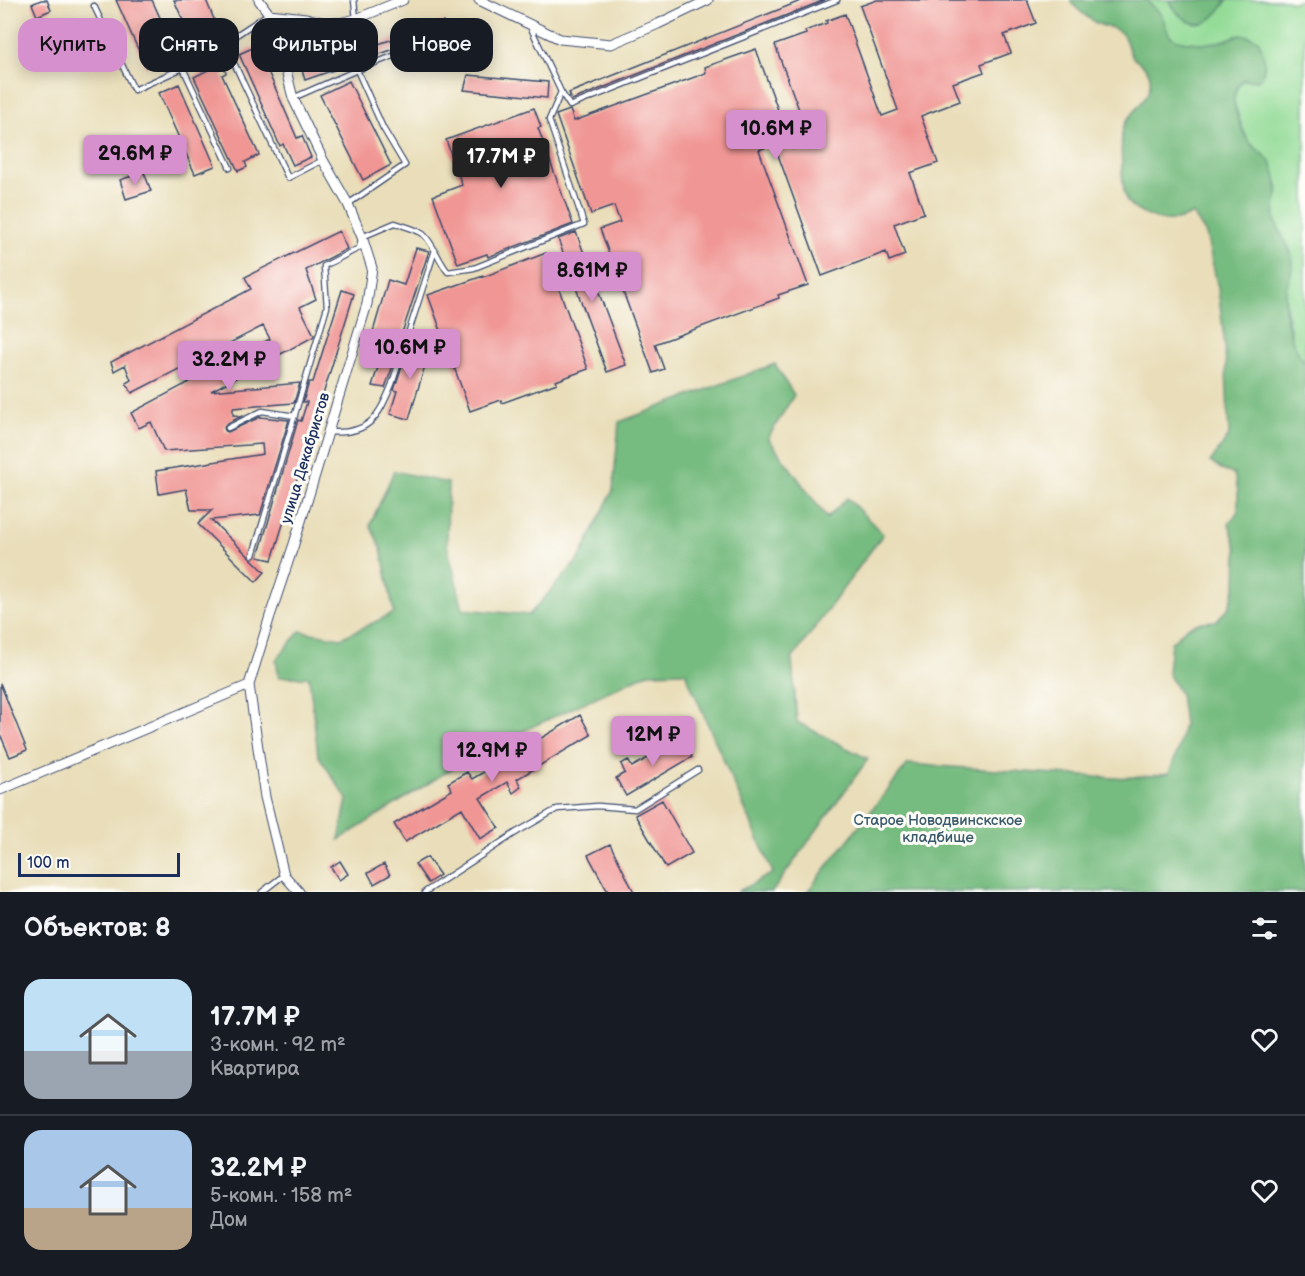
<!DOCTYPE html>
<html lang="ru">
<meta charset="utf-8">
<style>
:root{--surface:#171b24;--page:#242831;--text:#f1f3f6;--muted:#9ea1a6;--line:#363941;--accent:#d690ce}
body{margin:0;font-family:"Balsamiq Sans",sans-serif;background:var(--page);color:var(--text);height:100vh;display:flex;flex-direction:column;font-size:22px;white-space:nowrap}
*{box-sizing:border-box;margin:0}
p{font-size:20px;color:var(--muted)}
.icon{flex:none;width:33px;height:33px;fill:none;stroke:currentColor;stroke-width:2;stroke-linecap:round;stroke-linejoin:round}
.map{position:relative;height:892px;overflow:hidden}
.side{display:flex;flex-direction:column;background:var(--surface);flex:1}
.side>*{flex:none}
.guide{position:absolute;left:18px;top:18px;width:600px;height:54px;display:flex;gap:12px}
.scale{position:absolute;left:18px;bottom:15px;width:162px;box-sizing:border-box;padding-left:6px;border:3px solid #1b2f5e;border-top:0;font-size:16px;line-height:21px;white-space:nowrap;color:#1b2f5e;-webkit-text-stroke:4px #fdfcf7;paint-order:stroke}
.price{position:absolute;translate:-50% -51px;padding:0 14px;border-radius:6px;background:var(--accent);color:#111;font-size:20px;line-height:39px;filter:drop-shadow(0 2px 3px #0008)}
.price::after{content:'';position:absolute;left:50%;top:36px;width:18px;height:14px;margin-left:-9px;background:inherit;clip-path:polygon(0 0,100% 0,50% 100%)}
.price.on{background:#222;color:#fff}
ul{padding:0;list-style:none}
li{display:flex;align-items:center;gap:18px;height:150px;padding:0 24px}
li+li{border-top:2px solid var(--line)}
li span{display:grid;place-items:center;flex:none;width:168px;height:120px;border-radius:18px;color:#555}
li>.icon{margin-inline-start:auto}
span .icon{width:72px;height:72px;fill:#fffc;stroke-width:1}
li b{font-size:26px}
h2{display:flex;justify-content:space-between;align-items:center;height:72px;padding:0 24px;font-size:26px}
.tag{padding:0 21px;border-radius:18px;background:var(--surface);box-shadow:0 3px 15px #0003;font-size:21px;line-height:54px}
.tag.on{background:var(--accent);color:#111}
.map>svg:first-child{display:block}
.green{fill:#93db96;stroke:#57857a;stroke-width:1.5}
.forest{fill:#76bb7f;stroke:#48756e;stroke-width:1.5}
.building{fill:#f09694}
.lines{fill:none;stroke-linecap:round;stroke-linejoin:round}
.service-casing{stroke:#3a496c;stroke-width:7}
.minor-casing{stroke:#3a496c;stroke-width:11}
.service{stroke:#fff;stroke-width:4.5}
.minor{stroke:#fff;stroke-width:9}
.labels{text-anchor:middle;stroke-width:6;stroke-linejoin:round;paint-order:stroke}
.street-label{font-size:15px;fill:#1b2f5e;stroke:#fdfcf7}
.park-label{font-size:15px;fill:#395a6c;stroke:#fdfcf7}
</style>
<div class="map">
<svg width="1305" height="892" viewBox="0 0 1305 892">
<rect width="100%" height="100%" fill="#fdfcf7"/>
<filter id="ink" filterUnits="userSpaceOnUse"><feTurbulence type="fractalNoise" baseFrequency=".0167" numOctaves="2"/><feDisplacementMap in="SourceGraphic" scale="12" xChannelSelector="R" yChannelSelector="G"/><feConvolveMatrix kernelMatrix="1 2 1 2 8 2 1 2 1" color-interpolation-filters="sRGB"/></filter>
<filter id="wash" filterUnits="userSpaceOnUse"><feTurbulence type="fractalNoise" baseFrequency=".008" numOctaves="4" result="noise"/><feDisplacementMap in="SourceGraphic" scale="24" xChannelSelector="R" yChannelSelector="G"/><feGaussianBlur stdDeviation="1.35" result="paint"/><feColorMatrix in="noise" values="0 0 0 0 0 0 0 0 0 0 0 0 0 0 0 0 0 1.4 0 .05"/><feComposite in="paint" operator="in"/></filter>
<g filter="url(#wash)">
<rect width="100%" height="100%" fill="#e9deb9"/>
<path class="green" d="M1145,0H1169L1179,15L1216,14L1227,0H1286L1293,2L1305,0V362L1300,357L1293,343L1287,315L1285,295L1288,277L1291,271L1289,249L1276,223L1274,217L1278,186L1275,176L1270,162L1248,141L1242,127L1233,99L1238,85L1242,80H1256L1236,36C1232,38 1227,40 1223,41C1212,44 1181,44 1172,37C1166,33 1165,23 1162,17C1158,10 1151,5 1145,0Z"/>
<path class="forest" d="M1071,0H1145C1151,5 1158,10 1162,16C1165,23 1166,33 1172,37C1181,44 1212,44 1223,41C1230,39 1237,34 1245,35C1250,36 1254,38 1258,40C1264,53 1267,63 1262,76L1257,80H1242C1238,85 1235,90 1234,97C1232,105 1244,137 1250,143C1256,150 1266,154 1270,162C1274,168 1276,177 1277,184C1279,196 1272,208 1275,220C1279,234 1292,247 1293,262C1293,271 1288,280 1286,289C1282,311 1290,345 1305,362V892H807L908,764L1115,778L1150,776L1169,773L1178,750L1184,724L1180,694L1168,673L1171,643L1187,627L1202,622L1216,621L1229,607L1236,585L1237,549L1229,524L1238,511V491L1234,474L1224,471L1210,462L1229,436L1225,347L1218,288L1206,234L1193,214C1188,216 1182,219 1176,220C1162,222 1135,214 1127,201C1121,189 1121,146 1122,133C1125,111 1154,101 1150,77C1149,67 1139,64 1133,57C1127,50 1128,40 1121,33C1112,25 1106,28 1096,23C1087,18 1079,10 1071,3Z
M1169,0H1227C1223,6 1218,14 1211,19C1194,32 1177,15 1169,0Z
M775,364L794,395L768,438L827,518L847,498L883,534L792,659L797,722L868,759L772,892H737L773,873L685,672L648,673L478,752L339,840L347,799L318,755L309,677H279L276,660L300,631L341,638L394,613L381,548L370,525L394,471L448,483L447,545L463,609L529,615L579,559L613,490L619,422Z"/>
<g id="blocks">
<path class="building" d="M41,0H47L51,10L37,16L32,4Z
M116,0H152L176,53L146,67Z
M174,0H206L216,24L190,36Z
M803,0H825L572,100L569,93Z
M877,0H1027L1036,23L1004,35L1011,53L981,64L984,72L953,83L960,101L921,116L938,163L910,173L924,213L894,224L905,255L889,261L886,252L822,276L774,144L759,150L808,285L778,295L779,298L655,344L664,369L653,373L600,229L620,222L614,206L591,214L556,115L570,110L574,121L706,73L705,67L756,49L792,149L811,142L775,45L806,34L805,31L827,23L826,21L845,14L882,116L898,110L860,6Z
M443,22L446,31L305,80L302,70Z
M257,46L297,138L302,136L311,157L293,165L283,144L280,146L239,54Z
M222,63L226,73L222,75L259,155L245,162L247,167L238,171L194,77Z
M468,75L548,82L547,98L464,90Z
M349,81L391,165L363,180L320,95Z
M179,84L215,166L195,174L159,93Z
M534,108L541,127L538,128L573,224L488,257L487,254L458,264L433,196L462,185L446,140Z
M144,172L151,191L126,199L120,180Z
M339,231L347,249L306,270L316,299L300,307L314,335L313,337L211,391L300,383L294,403L233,408V415L242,416L226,424L224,427L225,431L228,432L260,417L289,420L260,515L211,520L265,572L256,582L198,524L212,510H191L186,489L159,494L156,471L263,454L262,444L164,451L151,422L139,428L131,413L270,339L263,326L132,393L126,383L131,380L125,365L114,371L111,362L251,289L245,277Z
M576,232L626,365L607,372L558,239Z
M416,248L429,251L400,339L402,340L385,388L372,386L378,367L364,363L388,280L404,285Z
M546,253L588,369L556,381L557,383L502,403L501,400L470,411L428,295L483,276V277Z
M342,290L354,294L272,560L258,557L298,420L301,421L307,402H303L309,382H313Z
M410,342L430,349L409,419L390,414L397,391L394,390Z
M0,683L27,750L10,757L0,734Z
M580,715L591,735L517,779L521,787L513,793L507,782L480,798L499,828L480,839L462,808L405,842L394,824L452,790L448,783L467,772L472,779Z
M682,739L692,757L626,796L616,778L625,773L621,764L628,760L632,767Z
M662,800L692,853L666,868L635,815Z
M610,844L634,892H608L588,855Z
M427,857L440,875L428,883L415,864Z
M340,861L348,874L339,880L331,867Z
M384,864L390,875L374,884L368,873Z"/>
</g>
</g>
<g filter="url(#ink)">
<use href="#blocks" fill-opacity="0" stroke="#3a496c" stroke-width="1.5"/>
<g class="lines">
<g class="service-casing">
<path id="service" d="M354,0L356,19
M94,6L134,90L227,48L238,34L268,14
M227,48L288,178L323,160
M183,68L230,168
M561,92L570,106L837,0
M293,98L357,70L432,41
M348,204L405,165L383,128L357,70
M228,428L262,411L295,416
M328,432C368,435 378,419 392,384L435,250
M253,555L327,307L324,266L359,248L362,237L395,223C403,226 416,229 423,234C434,244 438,260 448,272L474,268L584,224L549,120L561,92L530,26
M262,892L284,875
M425,892L517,832L557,809L598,806L635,809L698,770"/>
</g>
<g class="minor-casing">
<path id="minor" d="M259,0L269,14L306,18L325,23H339L356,19L403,0
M479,0L560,39L611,44L658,24L708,0
M269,14L276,31L293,98L323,160L348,204L362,237L372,268L367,304L294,544L270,616L249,685L265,797L284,875L299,892
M0,790L249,685"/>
</g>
<use href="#service" class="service"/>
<use href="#minor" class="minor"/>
</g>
</g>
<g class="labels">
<g class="street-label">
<text transform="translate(305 458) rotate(-73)" y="5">улица Декабристов</text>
</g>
<g class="park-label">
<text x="938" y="825">Старое Новодвинскское<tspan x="938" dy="17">кладбище</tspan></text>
</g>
</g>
</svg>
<div class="scale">100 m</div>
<b class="price" style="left:776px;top:161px">10.6M ₽</b>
<b class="price" style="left:135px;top:186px">29.6M ₽</b>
<b class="price on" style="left:501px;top:189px">17.7M ₽</b>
<b class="price" style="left:592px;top:303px">8.61M ₽</b>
<b class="price" style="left:410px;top:380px">10.6M ₽</b>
<b class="price" style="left:229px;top:392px">32.2M ₽</b>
<b class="price" style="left:653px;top:767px">12M ₽</b>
<b class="price" style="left:492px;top:783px">12.9M ₽</b>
<div class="guide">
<a class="tag on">Купить</a>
<a class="tag">Снять</a>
<a class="tag">Фильтры</a>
<a class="tag">Новое</a>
</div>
</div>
<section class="side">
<h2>Объектов: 8<svg class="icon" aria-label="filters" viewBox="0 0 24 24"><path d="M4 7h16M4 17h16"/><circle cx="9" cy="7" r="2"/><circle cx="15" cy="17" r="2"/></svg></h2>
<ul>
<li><span style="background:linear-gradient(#bfe0f5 60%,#9aa5b1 0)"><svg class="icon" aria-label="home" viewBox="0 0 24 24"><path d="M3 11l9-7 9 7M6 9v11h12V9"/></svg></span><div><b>17.7M ₽</b><p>3-комн. · 92 m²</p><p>Квартира</p></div><svg class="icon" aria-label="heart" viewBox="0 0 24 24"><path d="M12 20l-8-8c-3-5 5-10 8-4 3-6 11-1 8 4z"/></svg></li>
<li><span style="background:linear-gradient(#a9c7e8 65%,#b9a48a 0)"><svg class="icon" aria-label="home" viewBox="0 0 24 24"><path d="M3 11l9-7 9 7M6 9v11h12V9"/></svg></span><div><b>32.2M ₽</b><p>5-комн. · 158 m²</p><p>Дом</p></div><svg class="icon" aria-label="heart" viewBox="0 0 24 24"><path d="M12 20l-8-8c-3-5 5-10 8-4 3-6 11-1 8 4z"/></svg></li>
</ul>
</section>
